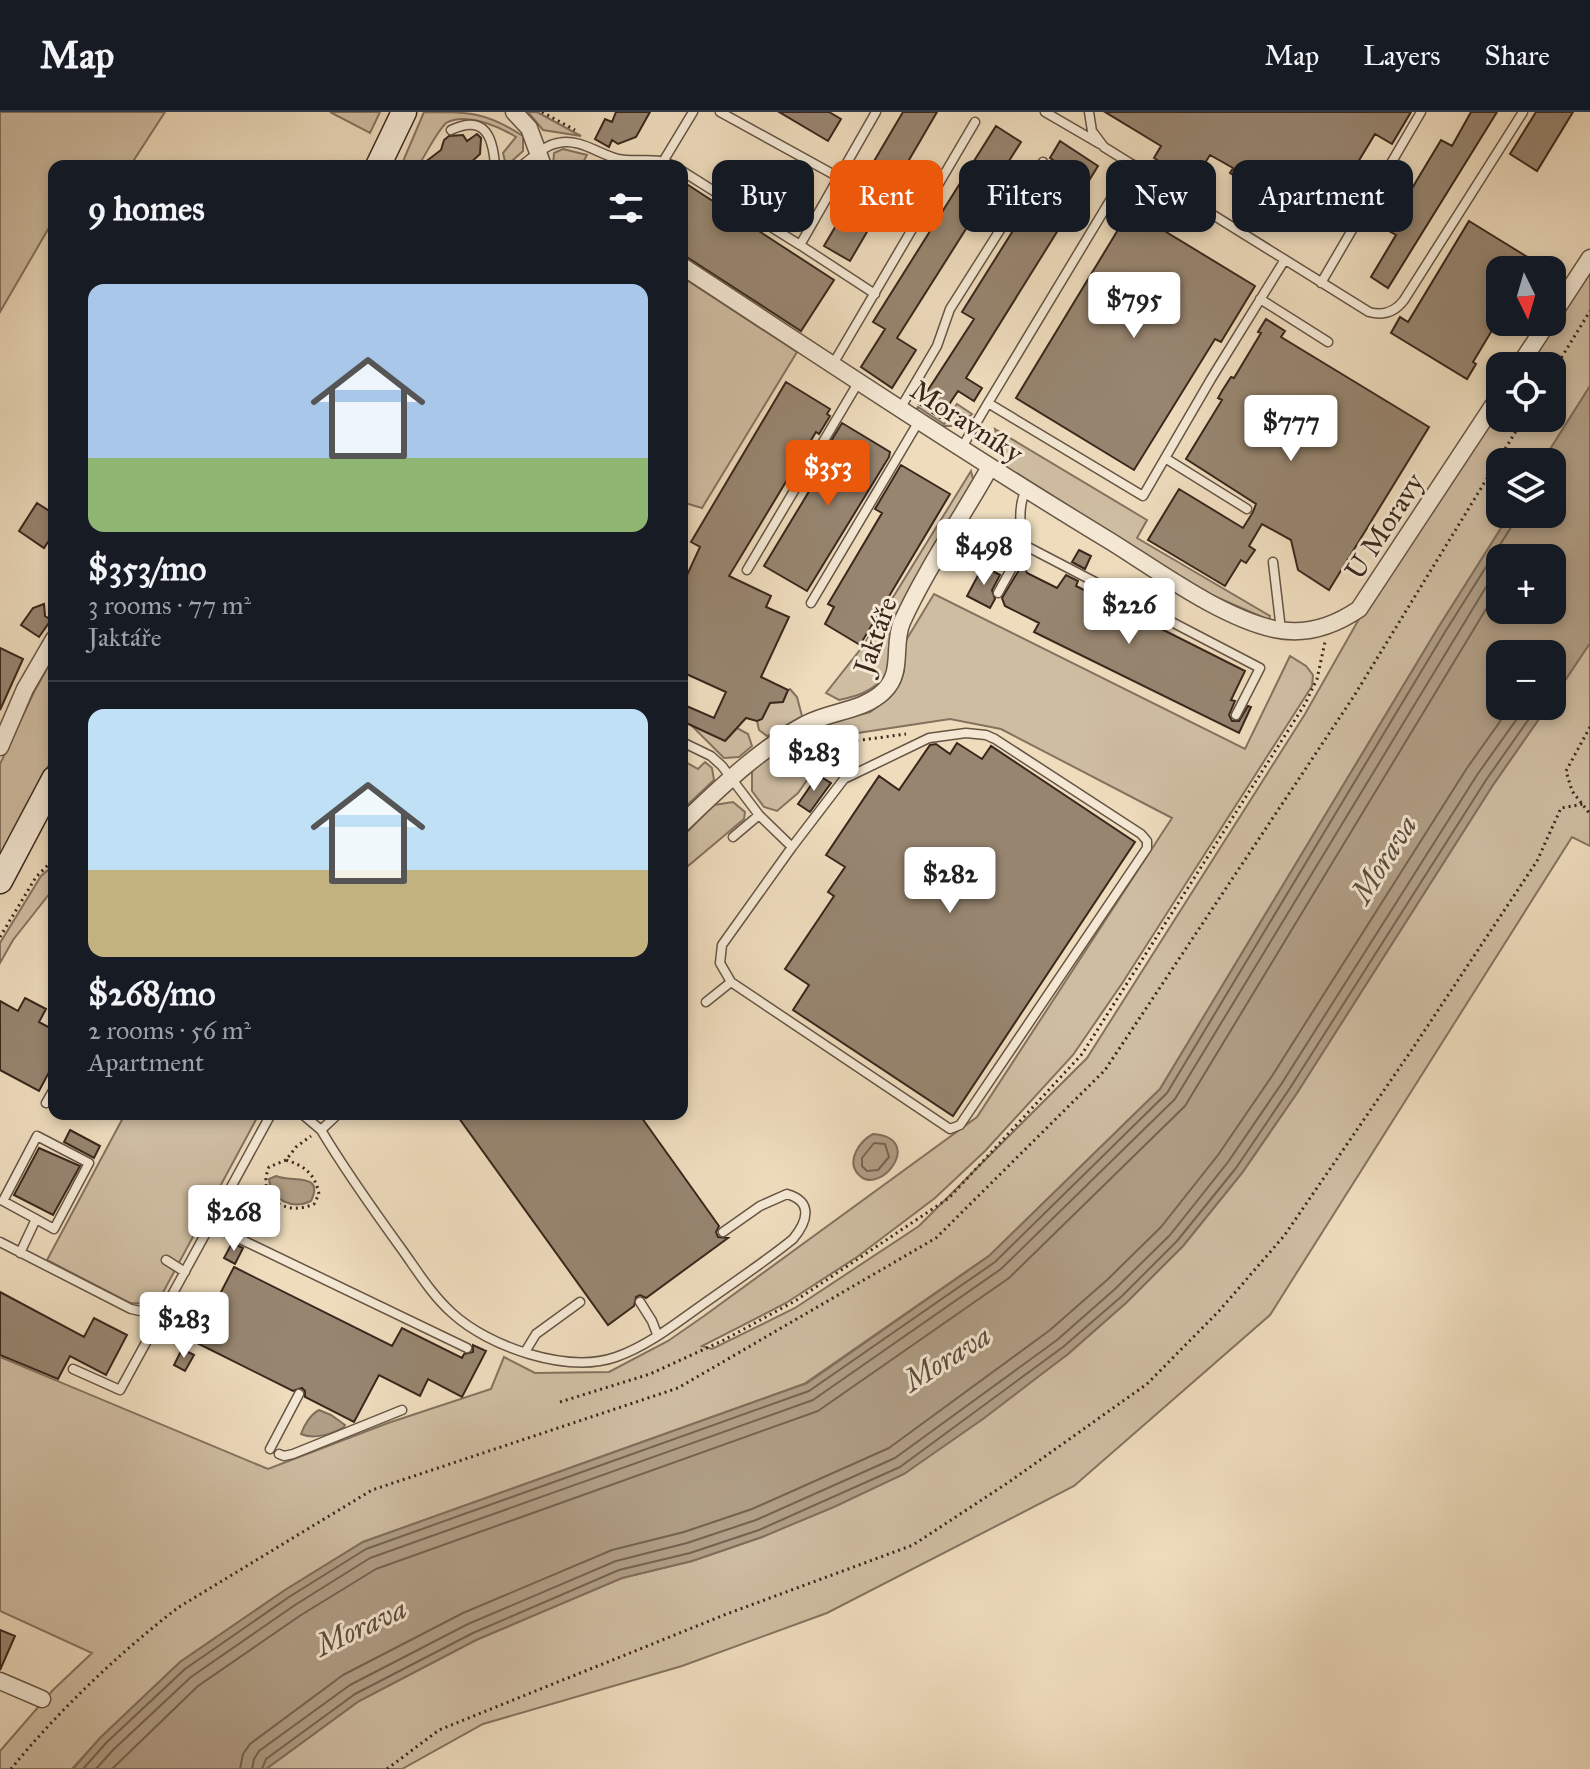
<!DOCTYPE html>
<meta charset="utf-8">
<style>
:root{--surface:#171b24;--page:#242831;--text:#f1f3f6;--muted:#9ea1a6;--line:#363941;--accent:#ea580c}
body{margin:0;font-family:"IM FELL Great Primer",serif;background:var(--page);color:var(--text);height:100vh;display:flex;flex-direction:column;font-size:30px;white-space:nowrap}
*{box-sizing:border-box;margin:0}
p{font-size:26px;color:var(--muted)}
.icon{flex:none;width:44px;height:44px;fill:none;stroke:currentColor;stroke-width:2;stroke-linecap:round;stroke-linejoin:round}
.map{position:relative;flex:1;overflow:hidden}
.side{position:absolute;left:48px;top:48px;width:640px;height:960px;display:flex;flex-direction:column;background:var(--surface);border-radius:16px;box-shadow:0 4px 12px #0003}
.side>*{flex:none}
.guide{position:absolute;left:712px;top:48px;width:758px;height:72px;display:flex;gap:16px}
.needle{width:52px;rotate:175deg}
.buttons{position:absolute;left:1486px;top:144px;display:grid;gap:16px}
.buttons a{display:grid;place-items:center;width:80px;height:80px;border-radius:16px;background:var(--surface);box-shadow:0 4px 12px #0003;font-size:40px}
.price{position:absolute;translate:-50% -68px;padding:0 18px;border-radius:8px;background:#fff;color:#222;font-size:26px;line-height:52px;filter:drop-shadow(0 2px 4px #0008)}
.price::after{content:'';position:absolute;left:50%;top:48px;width:24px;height:18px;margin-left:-12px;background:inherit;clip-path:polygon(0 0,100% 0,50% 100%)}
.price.current{background:var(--accent);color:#fff}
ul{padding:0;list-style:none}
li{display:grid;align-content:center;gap:16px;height:424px;padding:0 40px}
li+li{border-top:2px solid var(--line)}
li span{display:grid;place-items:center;height:248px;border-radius:16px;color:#555}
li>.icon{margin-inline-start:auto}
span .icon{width:144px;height:144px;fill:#fffc;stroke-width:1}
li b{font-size:34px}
h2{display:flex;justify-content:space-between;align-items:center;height:96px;padding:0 40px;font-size:34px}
.pill{padding:0 28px;border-radius:16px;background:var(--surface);box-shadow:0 4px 12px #0003;font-size:28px;line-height:72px}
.pill.current{background:var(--accent);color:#fff}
header{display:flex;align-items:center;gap:48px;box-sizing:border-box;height:112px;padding:0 40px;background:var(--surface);border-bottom:2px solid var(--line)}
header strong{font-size:38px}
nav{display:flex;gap:44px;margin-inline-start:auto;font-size:28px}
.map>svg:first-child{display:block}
.green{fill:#cfbda2;stroke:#84725f;stroke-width:2}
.water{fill:#b09e86;stroke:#806e5c;stroke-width:2;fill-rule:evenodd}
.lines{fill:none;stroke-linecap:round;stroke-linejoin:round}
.shore{stroke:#746251;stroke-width:2}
.building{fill:#978570;stroke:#39271c;stroke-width:2}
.service-casing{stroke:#665444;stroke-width:11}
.minor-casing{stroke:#665444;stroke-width:19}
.secondary-casing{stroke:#39271c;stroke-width:27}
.path{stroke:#39271c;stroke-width:3;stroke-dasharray:2 4;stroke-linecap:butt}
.service{stroke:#f4e8d4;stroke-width:8}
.minor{stroke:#f4e8d4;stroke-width:16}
.secondary{stroke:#f4e8d4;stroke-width:24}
.labels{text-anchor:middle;stroke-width:6;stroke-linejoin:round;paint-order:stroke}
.street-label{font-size:28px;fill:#39271c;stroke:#f4e8d4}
.water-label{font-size:30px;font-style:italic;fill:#5d4b3c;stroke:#f4e8d4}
</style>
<header>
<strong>Map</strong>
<nav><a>Map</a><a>Layers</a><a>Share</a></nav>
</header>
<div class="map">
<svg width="1590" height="1657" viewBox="0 0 1590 1657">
<rect width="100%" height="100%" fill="#eedcbd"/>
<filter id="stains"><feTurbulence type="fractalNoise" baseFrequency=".0025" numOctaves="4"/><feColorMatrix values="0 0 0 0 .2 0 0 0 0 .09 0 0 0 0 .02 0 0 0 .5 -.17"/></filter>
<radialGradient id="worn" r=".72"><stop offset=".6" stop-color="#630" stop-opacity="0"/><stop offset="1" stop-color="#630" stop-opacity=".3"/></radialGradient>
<path class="green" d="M0,0H165L130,54H54V107L0,200Z
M330,0H380L370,21Z
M424,0C470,0 486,0 523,24V39L512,49H505L503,41L516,25C498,14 465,0 446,11C435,22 427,41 418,54H401Z
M528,0H537L581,24L543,18Z
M563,37L587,43L581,54H553L554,41Z
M1590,153V274L1542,350H1500V402H1510L1438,516L1160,977L990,1143L804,1272L363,1430L285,1478L180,1550L100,1626L72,1657H0V1639L53,1578L92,1541L0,1499V1245L268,1357L388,1311L491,1277L504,1245L535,1261L609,1260L668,1229L704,1204L977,1005L1172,706L1001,617L950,607L838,624L798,681L777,699L764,695L752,679V659L761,650L814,616L870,600L888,587L900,571L904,559L905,530L934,482L1245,637L1290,544L1306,554L1313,563L1312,574L1123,870L1073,943L985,1039L935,1086L857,1145L786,1191L702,1234L712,1237L795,1196L919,1114L1087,946L1305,602L1359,507L1500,292V306H1552V254H1525Z
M682,165L797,240L702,396L682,390Z
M957,292L972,302L958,314H941L916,298L918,295L944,312Z
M995,317L1147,408L1137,426L1270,504L1269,508L1207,481L1003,355Z
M971,359L974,371L884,566C870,580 858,584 839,588L826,581L863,534Z
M1590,531V734L1572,725L1270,1203L1074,1374L827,1501L682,1554L483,1612L402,1657H266L359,1589L476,1528L622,1466L692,1449L762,1425L904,1362L1068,1242L1127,1190L1183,1134L1242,1061L1297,981L1493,673L1548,594H1552V588Z
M54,544V643L0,746V652L34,580Z
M790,577L797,585L802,604L767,624L759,618L757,609L773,587Z
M689,611L726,628L737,616L748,622L752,634L739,645L724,646Z
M682,648L698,657L705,650L712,656L714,668L682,698Z
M733,690L745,700L744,707L682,759V725L714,693Z
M54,753V776L13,828L0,851V831L41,764Z
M125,1002H259L160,1186L155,1192L130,1191L47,1148Z"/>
<path class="water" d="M1590,274V531L1552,588V542H1500V594H1548L1493,673L1297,981L1242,1061L1183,1134L1127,1190L1068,1242L983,1307L904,1362L834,1395L762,1425L692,1449L622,1466L476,1528L359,1589L266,1657H73L100,1626L180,1550L285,1478L363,1430L807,1271L989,1144L1160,977L1438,516L1510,402H1552V350H1542ZM1500,446H1552V498H1500Z
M873,1022C926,1026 880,1085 859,1063C845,1049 860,1029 873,1022Z
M276,1064C292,1071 325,1060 311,1089C292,1098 271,1088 269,1067Z
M319,1298L331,1303L345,1313L344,1315C332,1322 314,1328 301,1322C304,1313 311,1302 319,1298Z"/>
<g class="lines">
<path class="shore" d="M874,1031L885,1032L889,1045L878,1058L867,1059L862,1054V1046Z
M83,1657L106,1631L185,1557L289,1485L366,1437L809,1279L995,1150L1167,981L1445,520L1515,409L1516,402
M96,1657L113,1638L191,1565L295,1493L370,1446L813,1288L1001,1157L1175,987L1500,452
M112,1657L198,1574L301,1503L376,1457L818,1299L1009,1166L1185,994L1500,474
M240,1657L243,1642L250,1632L343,1563L463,1501L612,1438L684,1420L752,1397L889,1336L1050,1218L1107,1168L1161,1115L1218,1043L1272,964L1467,656L1511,594
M252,1657L254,1647L259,1639L350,1573L468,1512L616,1449L687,1431L756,1408L895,1346L1057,1228L1115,1177L1170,1123L1228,1050L1282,971L1477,663L1526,594
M262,1657L266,1647L355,1582L473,1521L619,1458L690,1441L759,1418L900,1355L1063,1235L1122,1184L1177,1129L1236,1056L1290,976L1486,668L1538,594"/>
</g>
<path class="building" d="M616,0H650L636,25L618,32L612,28L609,35L595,27L605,7L612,10Z
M779,0H829L841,7L828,29Z
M903,0H937L850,149L824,134Z
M1105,0H1411L1392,32L1375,22L1321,111L1271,80L1268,85L1230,61L1233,56L1210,43L1193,70L1154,46L1161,34Z
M1471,0H1497L1388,176L1371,165L1396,123L1387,118L1441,28L1452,34Z
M1536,0H1573L1537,59L1510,42Z
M996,14L1021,30L897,226L916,238L892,276L861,255L885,217L873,210Z
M477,22L481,26L480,42L467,54H420L441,38L444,28L449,24L463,23L467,29Z
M1060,29L1098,54L966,266L982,276L974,289L958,279L940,306L919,292L974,207L962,200L1056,50L1050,46Z
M780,49L797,59L776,93L760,83Z
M682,69L834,168L801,219L682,142Z
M1130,98L1255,174L1221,230L1215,227L1134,358L1016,286Z
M1469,109L1534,149L1529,158H1500V205L1473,250L1476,252L1467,267L1391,221L1400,205L1408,210Z
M1266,207L1285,219L1281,225L1429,315L1329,478L1298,458L1291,428L1262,412L1249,434L1255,438L1246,451L1241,448L1225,474L1148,428L1179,377L1243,416L1253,400L1256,392L1186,347L1222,288L1218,286L1222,279L1231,265L1234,266L1261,221L1258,220Z
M786,270L830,297L827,302L830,304L819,322L816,320L729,464L771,484L766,495L789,505L761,565L788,578L783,590L770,591L762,607L757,609L746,606L725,629L682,609V592L714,606L726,580L682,560V474L700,435L691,430Z
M842,311L890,340L889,345L807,479L764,454L837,333L831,329Z
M901,353L950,382L860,533L825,512L834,495L828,492L882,401L875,397Z
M37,391L54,402V421L44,436L19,419Z
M1079,438L1091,444L1085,457L1072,450Z
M983,454L1000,463L992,478L995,487L990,496L967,484Z
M1025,456L1027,461L1057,476L1066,463L1078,469L1076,474L1245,559L1231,588L1235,589L1229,603L1232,609H1239L1248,594L1251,595L1239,621L1034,520L1039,511L1005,494L1002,486L1019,458Z
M44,492L45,504L51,508L39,525L21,513L33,496Z
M0,536L23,547L0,598Z
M957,631L982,647L991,634L1135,730L953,1004L793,898L809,873L785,857L834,784L828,780L845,755L826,743L879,664L899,678L930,633L936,632L950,642Z
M818,663L831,671L810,700L798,692Z
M25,886L46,897L39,910L54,918V951L39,979L0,958V889L18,899Z
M456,1002H639L719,1114L716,1120L718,1125L728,1126L646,1186L640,1183L636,1185L634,1194L608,1213Z
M70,1018L100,1034L94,1046L64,1030Z
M39,1036L80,1054L53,1103L14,1083Z
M232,1131L243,1136L235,1152L224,1146Z
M234,1155L392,1234L402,1216L462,1246L464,1242L473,1240V1233L486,1239L462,1285L428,1267L420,1284L379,1263L354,1310L305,1285V1279L302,1276L293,1279L195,1230Z
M0,1180L84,1225L94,1206L127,1223L106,1263L70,1244L58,1267L0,1243Z
M182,1237L194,1243L185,1259L174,1253Z
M0,1518L15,1524L0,1558Z"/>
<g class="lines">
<g class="service-casing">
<path id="service" d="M720,0L840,66
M1045,0L1100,32
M1089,0L1092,19L1104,35L1369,200C1384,204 1395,200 1404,188L1523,0
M451,18C485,2 493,25 495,54
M664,48L693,0
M1132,52L988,291L1143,384L1211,267L1284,149
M521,54C532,46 545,33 558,31C580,26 598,42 618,47C637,51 657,44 673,54
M682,59L800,133L876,0
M800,133L875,182
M1321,171L1421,0
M1260,187L1328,230
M833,252L975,10
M900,297L937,234L950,197L1043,50
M961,337L988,291
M1165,346L1247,397
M1026,378C1018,393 1019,419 1026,434L1260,556L1236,603
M1273,450L1281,518
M747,458L858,271
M998,481L1019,443L1023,427
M811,491L919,309
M682,630L711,644L722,654L759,703L792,735L844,667L929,626L966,621L986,623L995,627L1141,722L1147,729V736L960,1013L950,1017L731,870
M733,725L759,703
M706,890L731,870L720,851L722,833L792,735
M46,991L54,977
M302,1002L321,1018
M338,1002L321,1018C346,1060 374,1099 403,1139C418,1160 432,1183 452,1201C489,1235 567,1262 616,1245C650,1233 680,1208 709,1188C737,1168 766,1149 793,1127C807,1110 814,1090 787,1082L760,1094L723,1120
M211,1113L467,1236
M0,1130L131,1197L149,1201L163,1199
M20,1141L36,1107L3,1089L37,1024L89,1051L54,1117L36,1107
M166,1148L185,1160
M640,1190L652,1209L657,1222
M525,1240L536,1222L580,1190
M73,1257L120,1278L271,1002
M270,1337L299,1282
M279,1342L284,1344L293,1342L402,1298"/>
</g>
<g class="minor-casing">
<path id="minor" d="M514,0L529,16L543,54
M682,154C824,247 965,341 1110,429C1157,458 1220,505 1274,517C1305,524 1334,514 1359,497L1500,283
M1552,204L1590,146
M1519,254L1548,210
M0,635L25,577L54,527
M682,712C721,675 758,638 806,612C830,599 864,599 884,579C904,560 892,533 902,510C925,459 962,405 990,355
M0,1569L42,1587"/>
</g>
<g class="secondary-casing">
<path id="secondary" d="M378,54L404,0
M0,769L54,667"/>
</g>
<path class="path" d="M542,0L575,18
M1552,261L1590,199
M1590,615L1566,659L1572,679L1590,702
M822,655L832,636L840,631L906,622
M0,825L36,765L54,747
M286,1048L269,1055C256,1086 286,1105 314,1092L319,1082C315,1062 305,1054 286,1048L296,1035L311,1024
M560,1290L650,1262L722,1229L795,1189L949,1086L1082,942L1305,592L1317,567L1325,530
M11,1657C57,1600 121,1539 179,1495L372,1378L678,1276L936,1126L1105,958L1354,584L1524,306
M387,1657L439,1618L724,1503L913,1433L1009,1370L1147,1272L1219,1199L1284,1124L1411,939L1537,749L1561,696L1584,692"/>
<use href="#service" class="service"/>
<use href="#minor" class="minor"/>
<use href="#secondary" class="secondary"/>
</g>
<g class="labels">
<g class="street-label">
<text transform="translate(967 309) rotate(33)" y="10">Moravníky</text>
<text transform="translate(1384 414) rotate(-57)" y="10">U Moravy</text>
<text transform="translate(875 523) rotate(-71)" y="10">Jaktáře</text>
</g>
<g class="water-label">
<text transform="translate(1384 747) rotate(-58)" y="10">Morava</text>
<text transform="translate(947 1246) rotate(-32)" y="10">Morava</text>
<text transform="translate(361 1515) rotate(-25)" y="10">Morava</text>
</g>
</g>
<rect width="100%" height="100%" filter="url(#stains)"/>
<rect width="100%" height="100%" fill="url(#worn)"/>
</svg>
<div class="buttons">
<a><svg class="needle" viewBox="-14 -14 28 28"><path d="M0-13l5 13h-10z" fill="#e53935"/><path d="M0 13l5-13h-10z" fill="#9ea1a6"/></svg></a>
<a><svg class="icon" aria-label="locate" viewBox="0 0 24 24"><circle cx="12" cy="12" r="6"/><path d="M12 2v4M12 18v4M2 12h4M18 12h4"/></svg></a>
<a><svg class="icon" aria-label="layers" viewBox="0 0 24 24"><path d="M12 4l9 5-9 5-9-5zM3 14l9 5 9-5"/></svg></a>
<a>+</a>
<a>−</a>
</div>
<b class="price" style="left:1134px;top:228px">$795</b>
<b class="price" style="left:1291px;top:351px">$777</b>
<b class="price current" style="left:828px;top:396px">$353</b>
<b class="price" style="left:984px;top:475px">$498</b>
<b class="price" style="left:1129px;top:534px">$226</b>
<b class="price" style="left:814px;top:681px">$283</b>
<b class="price" style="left:950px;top:803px">$282</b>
<b class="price" style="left:234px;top:1141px">$268</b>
<b class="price" style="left:184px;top:1248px">$283</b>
<div class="guide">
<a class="pill">Buy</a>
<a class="pill current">Rent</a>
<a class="pill">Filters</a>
<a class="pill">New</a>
<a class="pill">Apartment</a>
</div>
<section class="side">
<h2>9 homes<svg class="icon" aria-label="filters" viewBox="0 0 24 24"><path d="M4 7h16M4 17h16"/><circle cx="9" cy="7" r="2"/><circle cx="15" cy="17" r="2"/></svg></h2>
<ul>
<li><span style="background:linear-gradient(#a9c7e8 70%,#8fb573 0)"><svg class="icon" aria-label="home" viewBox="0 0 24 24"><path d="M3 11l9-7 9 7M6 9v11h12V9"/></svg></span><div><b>$353/mo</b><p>3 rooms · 77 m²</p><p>Jaktáře</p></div></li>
<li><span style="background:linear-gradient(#bfe0f5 65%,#c2b280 0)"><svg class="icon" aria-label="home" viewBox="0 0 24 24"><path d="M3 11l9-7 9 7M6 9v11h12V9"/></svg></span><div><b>$268/mo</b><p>2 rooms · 56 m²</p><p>Apartment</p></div></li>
</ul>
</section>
</div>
